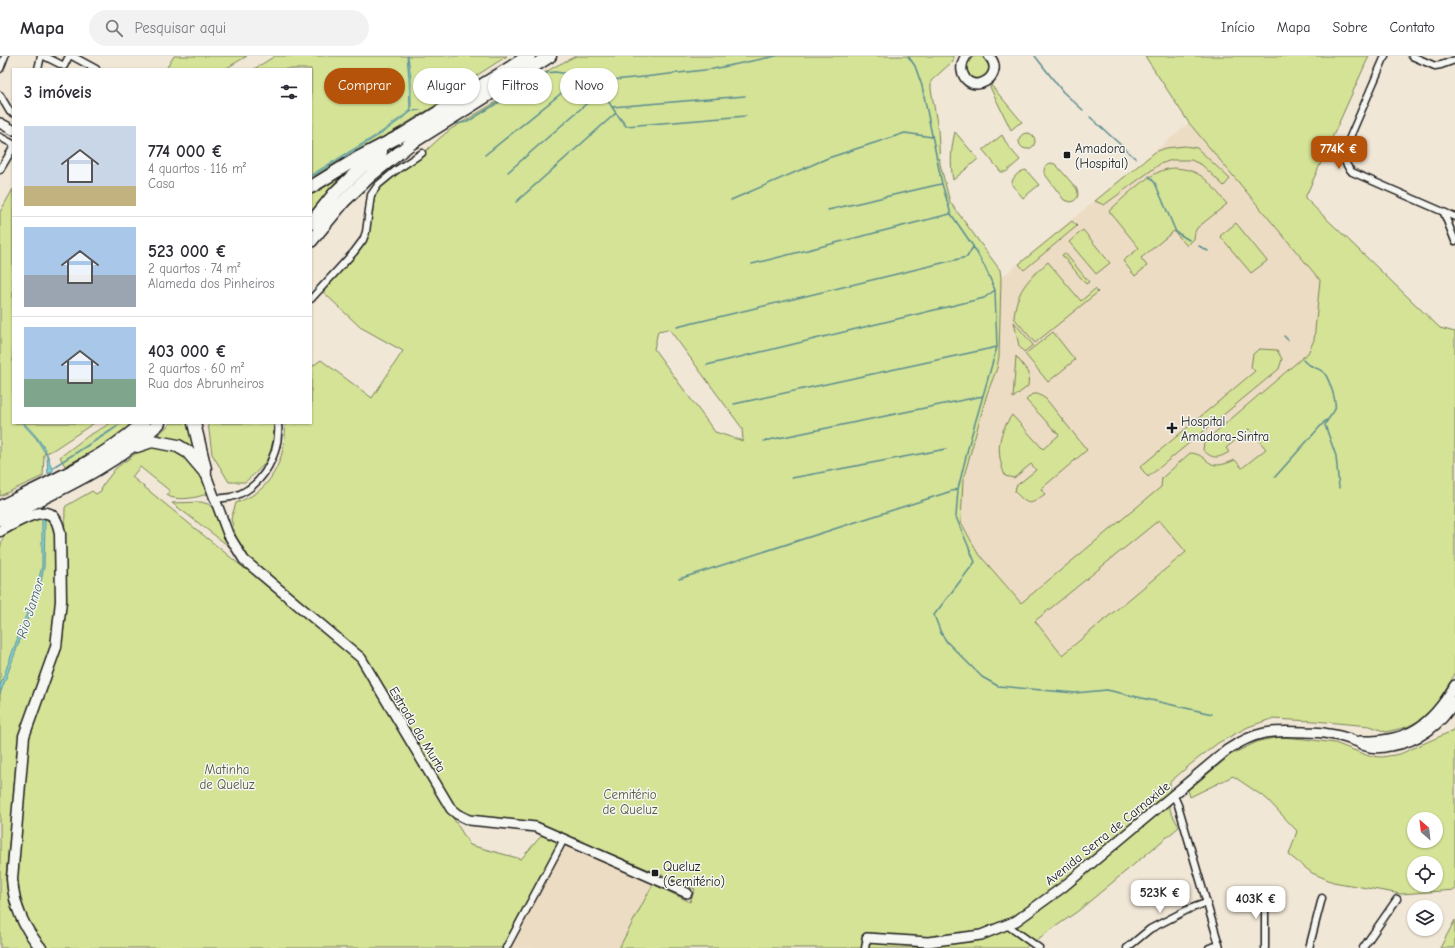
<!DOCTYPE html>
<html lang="pt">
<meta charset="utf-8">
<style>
:root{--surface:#fff;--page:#f2f2f3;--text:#2b2b33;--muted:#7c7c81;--line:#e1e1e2;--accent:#b45309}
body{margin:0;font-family:"Comic Neue",sans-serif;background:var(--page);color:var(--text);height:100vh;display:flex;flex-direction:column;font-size:15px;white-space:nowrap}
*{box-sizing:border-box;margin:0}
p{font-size:13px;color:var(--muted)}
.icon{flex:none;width:22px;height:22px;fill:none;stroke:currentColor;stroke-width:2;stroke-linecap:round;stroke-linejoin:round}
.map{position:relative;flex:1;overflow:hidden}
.drawer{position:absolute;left:12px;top:12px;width:300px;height:356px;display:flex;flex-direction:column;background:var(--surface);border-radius:0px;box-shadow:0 1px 3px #0004}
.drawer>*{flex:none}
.guide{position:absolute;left:324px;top:12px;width:380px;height:36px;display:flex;gap:8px}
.needle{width:26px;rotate:332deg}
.controls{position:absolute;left:1407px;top:756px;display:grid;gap:8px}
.controls a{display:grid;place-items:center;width:36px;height:36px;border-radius:50%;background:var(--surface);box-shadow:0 1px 3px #0004;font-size:20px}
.price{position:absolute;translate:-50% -34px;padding:0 9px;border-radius:8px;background:#fff;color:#222;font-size:13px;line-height:26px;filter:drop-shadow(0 1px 2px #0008)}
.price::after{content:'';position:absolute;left:50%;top:24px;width:12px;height:9px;margin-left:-6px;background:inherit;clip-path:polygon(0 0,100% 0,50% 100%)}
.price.active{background:var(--accent);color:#fff}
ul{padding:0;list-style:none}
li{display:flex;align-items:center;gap:12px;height:100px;padding:0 12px}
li+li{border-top:1px solid var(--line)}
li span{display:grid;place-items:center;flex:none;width:112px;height:80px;border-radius:0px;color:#555}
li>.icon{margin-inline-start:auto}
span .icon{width:48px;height:48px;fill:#fffc;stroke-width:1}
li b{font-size:17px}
h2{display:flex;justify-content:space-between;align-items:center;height:48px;padding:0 12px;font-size:17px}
.pill{padding:0 14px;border-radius:18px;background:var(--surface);box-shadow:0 1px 3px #0004;font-size:14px;line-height:36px}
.pill.active{background:var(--accent);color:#fff}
header{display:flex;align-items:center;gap:24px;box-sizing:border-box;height:56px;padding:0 20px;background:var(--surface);border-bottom:1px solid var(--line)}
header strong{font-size:19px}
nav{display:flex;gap:22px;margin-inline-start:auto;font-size:14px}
.search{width:280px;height:36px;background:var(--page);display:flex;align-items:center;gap:10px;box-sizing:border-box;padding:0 14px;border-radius:22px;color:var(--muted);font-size:15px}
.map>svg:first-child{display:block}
.built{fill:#eddcc4}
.green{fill:#d4e396;stroke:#788059;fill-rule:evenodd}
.water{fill:#85d6dd;stroke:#5b8c90}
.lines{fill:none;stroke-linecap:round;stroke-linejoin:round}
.stream{stroke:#5b8c90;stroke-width:1.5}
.street-casing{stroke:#1c1c1c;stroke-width:9}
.secondary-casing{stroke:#1c1c1c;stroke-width:12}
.primary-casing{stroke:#1c1c1c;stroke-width:13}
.highway-casing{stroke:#1c1c1c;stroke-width:15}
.street{stroke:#f6f6f2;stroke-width:6}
.secondary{stroke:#f6f6f2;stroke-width:9}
.primary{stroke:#f6f6f2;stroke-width:10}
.highway{stroke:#f6f6f2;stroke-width:12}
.poi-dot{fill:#1c1c1c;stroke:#f6f6f2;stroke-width:1.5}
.labels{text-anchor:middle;stroke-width:3;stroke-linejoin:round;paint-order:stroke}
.poi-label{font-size:13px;fill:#1c1c1c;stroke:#f6f6f2;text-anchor:start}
.street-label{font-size:13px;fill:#1c1c1c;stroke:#f6f6f2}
.park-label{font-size:13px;fill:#535841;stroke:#f6f6f2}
.water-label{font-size:14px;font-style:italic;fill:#415d60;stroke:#f6f6f2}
</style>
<header>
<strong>Mapa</strong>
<div class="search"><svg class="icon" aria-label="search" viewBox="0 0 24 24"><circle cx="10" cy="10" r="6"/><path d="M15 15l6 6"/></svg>Pesquisar aqui</div>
<nav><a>Início</a><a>Mapa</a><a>Sobre</a><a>Contato</a></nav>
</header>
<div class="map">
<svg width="1455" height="892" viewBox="0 0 1455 892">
<rect width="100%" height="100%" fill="#f1e7d7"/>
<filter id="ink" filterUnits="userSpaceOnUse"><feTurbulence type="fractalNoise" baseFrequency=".025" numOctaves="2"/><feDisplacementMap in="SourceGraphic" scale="8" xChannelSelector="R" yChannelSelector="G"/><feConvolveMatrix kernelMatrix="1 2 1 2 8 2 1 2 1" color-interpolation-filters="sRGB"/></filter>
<g filter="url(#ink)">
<path class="built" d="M1189,67L1320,224L1411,336L1074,613L978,496L961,466L963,424L987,338L997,312L999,301L1001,222Z
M562,778L695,833L690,846L653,828L619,892H502L560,786Z"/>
<path class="green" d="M174,0H247L225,13H166Z
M275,0H507L448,38L439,45L436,49L311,126V13H254Z
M576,0H953V5L931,25V33L938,73L940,108L950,146L1000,214L1001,222L999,301L997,312L987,338L963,424L961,466L977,496L1021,547L1161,431L1162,422L1190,397C1211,398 1204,418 1235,404L1242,412L1266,393L1249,373L1226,392L1229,396C1218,403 1212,403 1203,394L1204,386L1308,297L1314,284L1320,224L1189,67L1145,0H1369L1305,142L1440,272L1455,276V618L1437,647L1428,657L1418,665L1407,671L1386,676L1370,670L1314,665L1271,663L1248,671L1218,687L1191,708L1170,726V754L1179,771L1078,855L1025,892H619L653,828L690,846L695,833L542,769L469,759L453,749H445L470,789L521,803L542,779L564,783L560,786L502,892H45L26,865L16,833L28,683L60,596L64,502L65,452L66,450L92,435L96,438L101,435L102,430L116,412L142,393L152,389L174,392L193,404L209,434L208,437C199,442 175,446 167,439L170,435L140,411L132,421L245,513L231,463L236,447C243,444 250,441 256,437C277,422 287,392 285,367H311V311L321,304L372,342L403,295L360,271L320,233L363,184L378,129L418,102L441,81L451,73L556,10ZM669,273L742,372L743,385L715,376L654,293L658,275ZM1159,464L1186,496L1062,599L1035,565Z
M966 12a12 12 0 1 1 24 0a12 12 0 1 1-24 0Z
M991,29L1022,66L1017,69L1011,74L990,31Z
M955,76L978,103L953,124C950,107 951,92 955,76Z
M1019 85a8 8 0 1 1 16 0a8 8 0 1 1-16 0Z
M1002,79L1008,90L1020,104L1006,116H1001L983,94Z
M1185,90L1197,92L1230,123L1224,130L1202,109L1191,104H1172L1160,108L1104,149L1095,145L1155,96L1166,92Z
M357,107L311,160V135Z
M1051,107L1055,108L1058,111L1077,133C1079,139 1078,144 1071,146L1064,144L1044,117C1044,111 1045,109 1051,107Z
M1173,112C1203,113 1209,127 1227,148L1197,172L1195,176L1194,183L1187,190L1174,175L1141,202L1147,210L1135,220L1123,205L1139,192L1109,155C1126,140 1150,114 1173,112Z
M1026,114L1039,129L1023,142L1012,129C1011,122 1019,115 1026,114Z
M13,133V367H94L53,394L44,398L43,420L0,440V156Z
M1072,165L1077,170L1024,214L1019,208Z
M1236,167L1267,205L1251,217L1220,180Z
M1083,174L1110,207L1096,218L1069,186Z
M1065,197L1089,226L1086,228L1062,199Z
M1048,206L1081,245L1095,233L1098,236L1035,287L1014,262C1016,235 1028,223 1048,206Z
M1014,266L1033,289L1024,296L1019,290Z
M1053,276L1075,304L1048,326L1025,298Z
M1259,293L1277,294L1282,303L1279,313L1148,421L1140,411L1255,315L1251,311L1253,298Z
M1016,300L1029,317L1028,330L1013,342Z
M1032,338H1038L1046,343L1087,394L1041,433L1045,438C1029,450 1029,450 1015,436L1016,430L1036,414L1031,408L1014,422L1005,420C996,396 997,380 1012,359L1043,393L1059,379L1026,344Z
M111,367H135L110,386L65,410L60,401L88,380Z
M171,367H192L200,402L157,380Z
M208,367H273C275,377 272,396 266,405C261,413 252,420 245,426H229L212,398Z
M201,446L208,448L213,452L230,491L172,447Z
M39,460L53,468L57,476L56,552L51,598L20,677L6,820C8,851 16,869 36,892H0V493L4,478Z
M1455,670V834L1401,838L1333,826L1312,817L1289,799L1297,775L1267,743L1233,720L1190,741L1188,734L1232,698L1259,685L1280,681L1305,683L1335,687L1369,700L1382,701L1400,698L1452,675ZM1414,763H1436V785H1414ZM1414,807H1436V829H1414Z
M1455,864V892H1440Z"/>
<path class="water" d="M407,0H408L411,22V56L381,78L311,121V119L380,77L410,55L409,23Z
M22,367H24C37,381 48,392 51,412L122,367L110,376L54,411L52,416L48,418L47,400L36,382Z
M42,462L45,464L44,511L40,530L37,543L28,562L0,638V630L25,562L34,543L42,510Z"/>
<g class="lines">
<path class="stream" d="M908,0L915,10L922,30L942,128L951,158L973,190L985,211L995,234L997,291L969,388L958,433L956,461L975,506L934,559L941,577L947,586L982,621L998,630L1075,637L1107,634L1212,658
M1035,0L1063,36L1083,54
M612,51L745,40
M411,55L420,54
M616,57L626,70L746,60
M1090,61L1135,102
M455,68L467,66L538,22L547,17L555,16L612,24L644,21L713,13L776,0
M485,99L580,22L581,19
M508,116L601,35
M1149,120L1155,127L1176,176L1189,184
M731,144L828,102L905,77L932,81
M516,146L616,57L592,21
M828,154L941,128
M1199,190L1208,195
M752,208L950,158
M677,271L967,201L973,191
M1284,280L1288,284
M1303,304C1308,310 1315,311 1322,315C1328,318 1337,346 1335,353C1333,358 1327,363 1325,369L1336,400L1339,432
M707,309L984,242L995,234
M734,348L997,291
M764,385L983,340
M1275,421L1326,364
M792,422L946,393
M679,523L958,433"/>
<g class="street-casing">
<path id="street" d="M44,0L64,10L69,0
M72,0L96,13
M1385,0L1344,95C1343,103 1346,110 1352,116L1455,161
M1412,0L1435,10L1441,9L1455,4
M0,13L5,0
M38,13L41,0
M0,39L10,56L13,57
M0,81L13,88
M0,114L13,92
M1444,157L1455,185
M311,243L354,196L363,184L366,176L371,139L378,129L395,115L422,97
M216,443C221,442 226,442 231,441C254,435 268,416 275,395C278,385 279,377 278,367
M1174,740L1178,749L1220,892
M1265,836V892
M1007,869L1039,892
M506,892L564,783
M865,892L867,882
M1127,892L1150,873L1189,853L1206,847
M1209,892L1219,889
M1309,892L1322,842
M1363,892L1397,843"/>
</g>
<g class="secondary-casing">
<path id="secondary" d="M966,0C963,4 961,9 962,15C969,43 1008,20 989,0
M0,67L13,74
M205,416L228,478L244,504L361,602L451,753L457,758L469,764L536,771L687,837
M1360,685C1408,686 1431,670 1455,629
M867,882L928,886L981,879L1016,865L1063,831L1227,694C1256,675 1271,674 1305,676C1313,676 1321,676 1329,678C1337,679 1347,682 1355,685C1359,686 1362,689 1366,690C1374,693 1382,692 1390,690C1418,686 1441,669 1455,645"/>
</g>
<g class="primary-casing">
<path id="primary" d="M0,475C11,469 38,452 50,458C57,462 59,471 60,478L61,545L56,591L24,680L12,823C14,850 23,871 41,892"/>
</g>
<g class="highway-casing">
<path id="highway" d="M311,131L358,102L402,79L529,0
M311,167L335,137L363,110L381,96
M311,185L344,145L371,119L410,88L550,0
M194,367L205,413
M137,390L152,385L178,390L188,396L205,416
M0,451C49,427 102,404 143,367
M0,463C55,435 114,411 159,367"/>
</g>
<use href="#street" class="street"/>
<use href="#secondary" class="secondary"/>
<use href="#primary" class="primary"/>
<use href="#highway" class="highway"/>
</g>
</g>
<g class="poi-dot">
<rect x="1063" y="95" width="8" height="8" rx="2"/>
<path d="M1170 366h4v4h4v4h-4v4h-4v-4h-4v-4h4z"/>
<rect x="651" y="813" width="8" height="8" rx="2"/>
</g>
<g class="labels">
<g class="poi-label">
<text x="1075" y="97">Amadora<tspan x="1075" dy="15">(Hospital)</tspan></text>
<text x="1181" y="370">Hospital<tspan x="1181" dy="15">Amadora-Sintra</tspan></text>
<text x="663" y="815">Queluz<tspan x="663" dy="15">(Cemitério)</tspan></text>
</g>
<g class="street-label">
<text transform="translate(418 673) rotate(59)" y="5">Estrada da Murta</text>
<text transform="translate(1107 777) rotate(-39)" y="5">Avenida Serra de Carnaxide</text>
</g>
<g class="park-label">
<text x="227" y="718">Matinha<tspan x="227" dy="15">de Queluz</tspan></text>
<text x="630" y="743">Cemitério<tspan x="630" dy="15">de Queluz</tspan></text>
</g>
<g class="water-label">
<text transform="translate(30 552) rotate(-72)" y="5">Rio Jamor</text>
</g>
</g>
</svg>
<div class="controls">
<a><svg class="needle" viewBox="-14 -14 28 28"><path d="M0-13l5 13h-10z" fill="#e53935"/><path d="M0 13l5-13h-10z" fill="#7c7c81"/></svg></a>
<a><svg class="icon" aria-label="locate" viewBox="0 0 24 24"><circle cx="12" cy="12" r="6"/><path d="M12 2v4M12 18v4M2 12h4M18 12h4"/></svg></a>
<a><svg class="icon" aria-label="layers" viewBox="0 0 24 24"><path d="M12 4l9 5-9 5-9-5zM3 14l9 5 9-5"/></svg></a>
</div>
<b class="price active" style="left:1339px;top:114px">774K €</b>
<b class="price" style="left:1160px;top:858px">523K €</b>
<b class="price" style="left:1256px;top:864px">403K €</b>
<div class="guide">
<a class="pill active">Comprar</a>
<a class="pill">Alugar</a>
<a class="pill">Filtros</a>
<a class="pill">Novo</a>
</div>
<section class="drawer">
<h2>3 imóveis<svg class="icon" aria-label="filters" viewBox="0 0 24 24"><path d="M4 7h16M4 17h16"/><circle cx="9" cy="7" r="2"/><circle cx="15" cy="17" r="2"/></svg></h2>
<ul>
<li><span style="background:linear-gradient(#c9d6e8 75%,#c2b280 0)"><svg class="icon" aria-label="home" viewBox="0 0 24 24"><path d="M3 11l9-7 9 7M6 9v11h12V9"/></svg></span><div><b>774 000 €</b><p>4 quartos · 116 m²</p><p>Casa</p></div></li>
<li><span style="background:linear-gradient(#a9c7e8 60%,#9aa5b1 0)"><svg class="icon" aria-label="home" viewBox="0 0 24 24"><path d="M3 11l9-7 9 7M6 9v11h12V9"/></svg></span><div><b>523 000 €</b><p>2 quartos · 74 m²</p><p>Alameda dos Pinheiros</p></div></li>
<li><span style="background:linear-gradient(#a9c7e8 65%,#7fa58c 0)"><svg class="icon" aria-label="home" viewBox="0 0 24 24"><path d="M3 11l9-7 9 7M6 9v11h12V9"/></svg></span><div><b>403 000 €</b><p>2 quartos · 60 m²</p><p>Rua dos Abrunheiros</p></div></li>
</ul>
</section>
</div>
